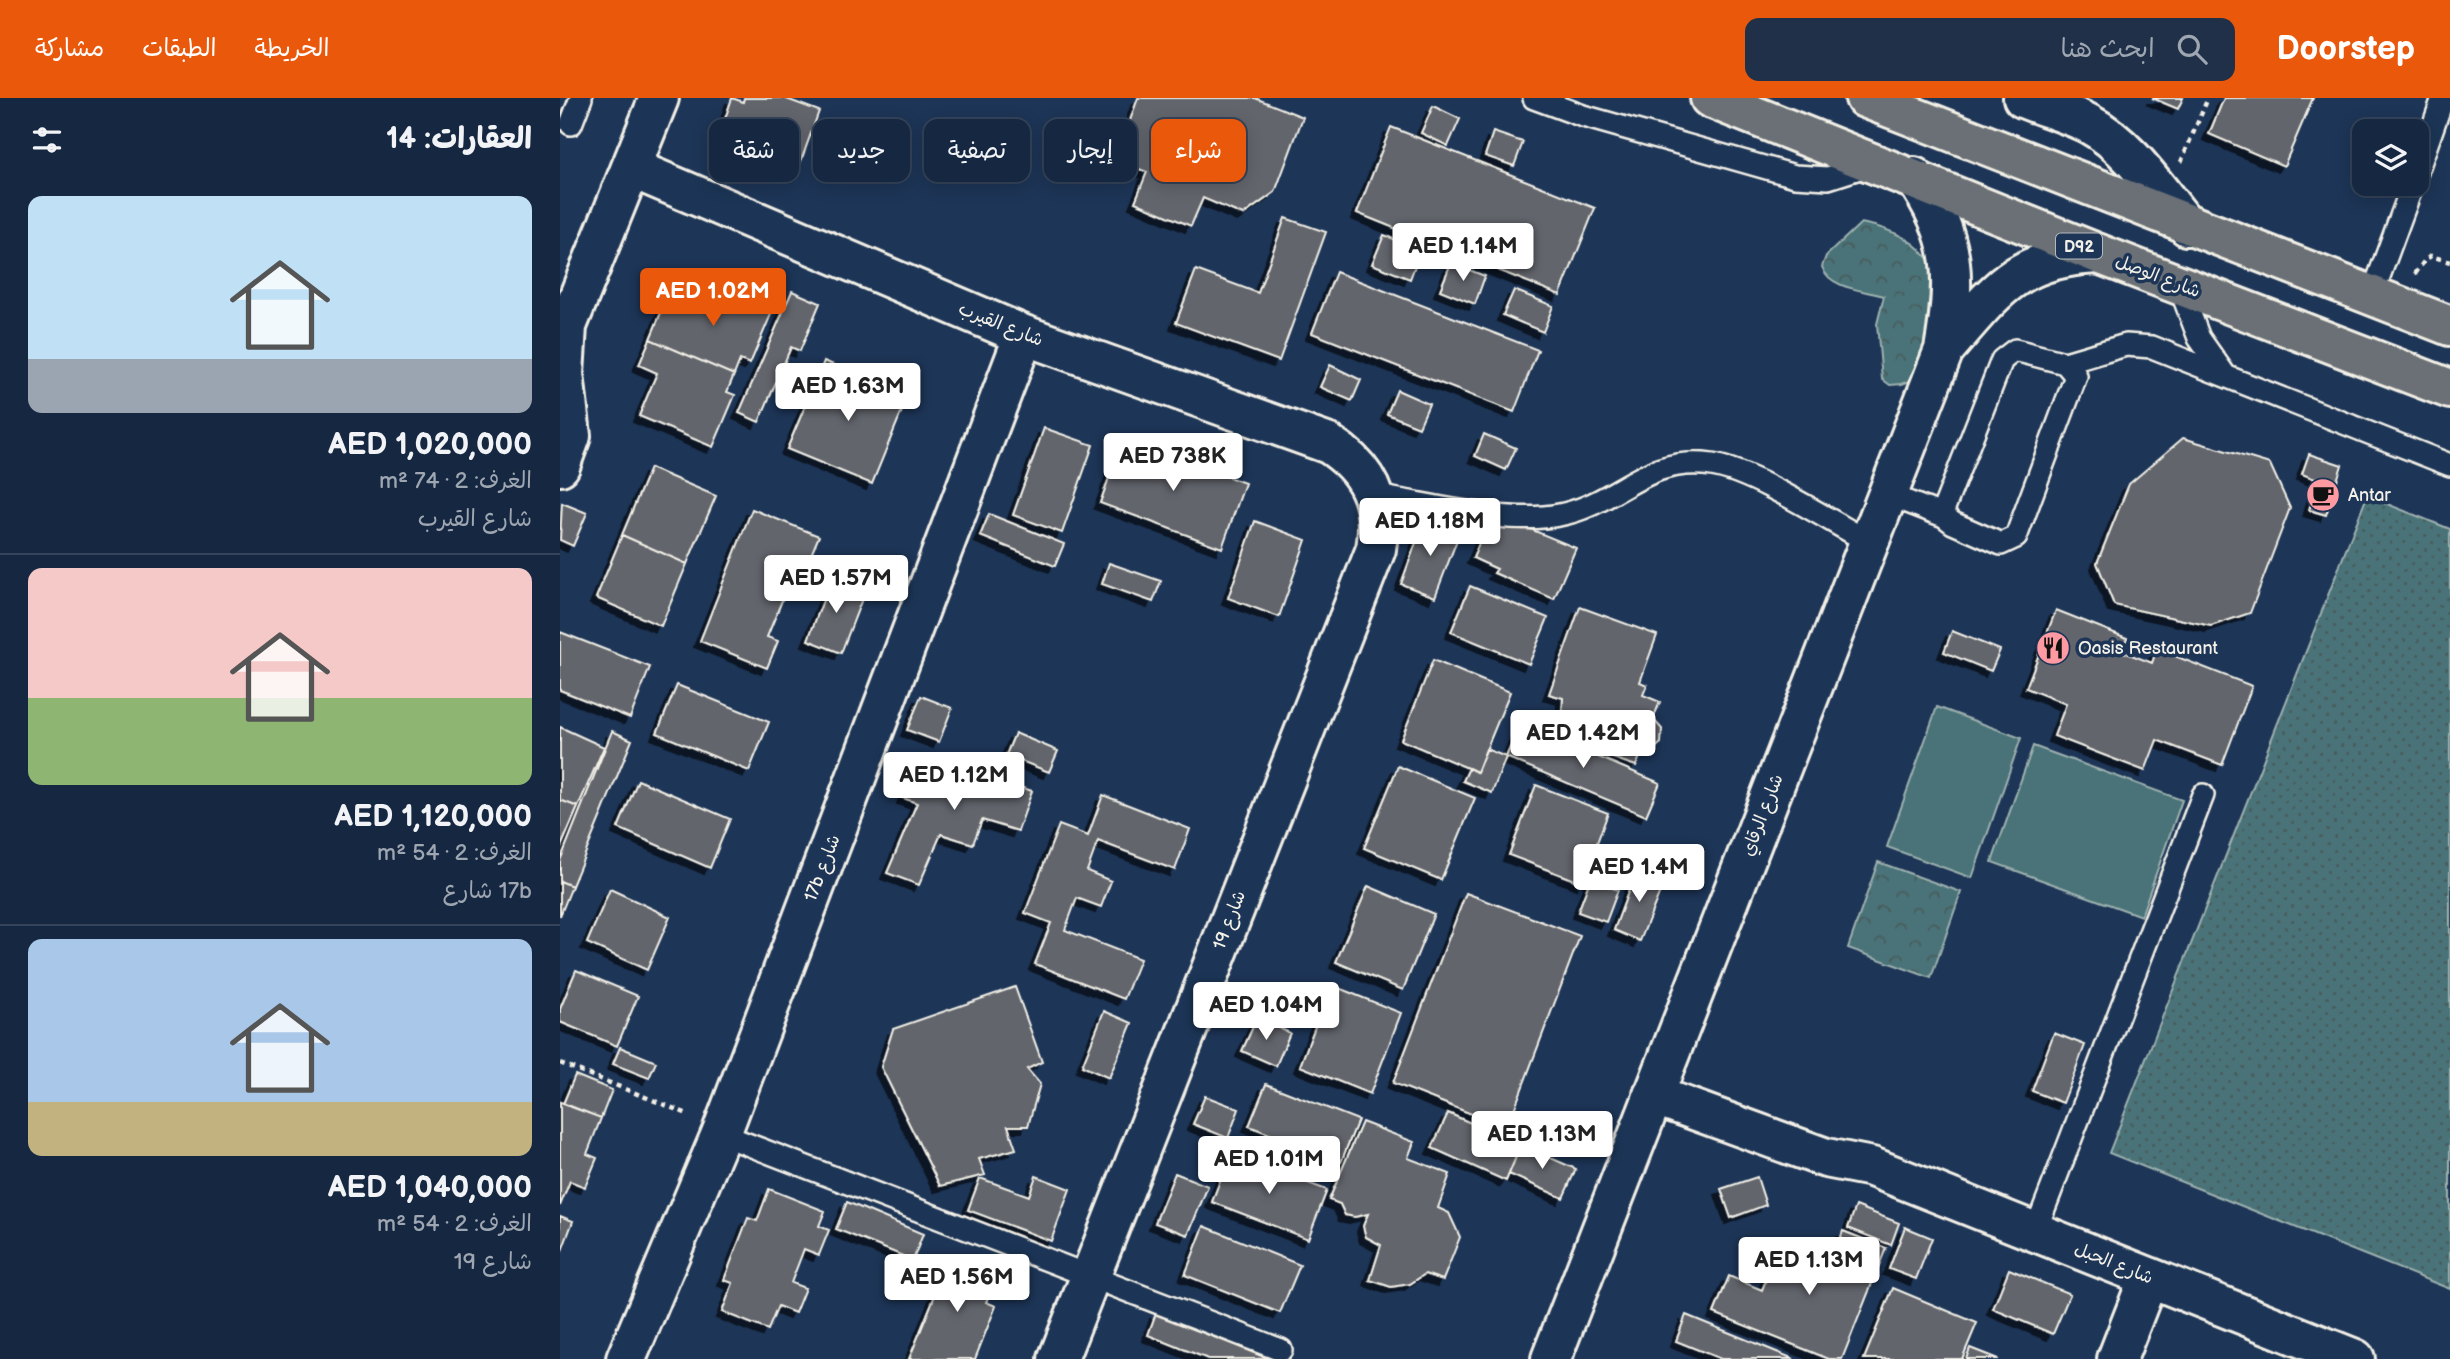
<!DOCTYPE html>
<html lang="ar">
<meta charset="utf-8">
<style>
:root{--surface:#162841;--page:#1f3048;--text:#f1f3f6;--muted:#9ea6b1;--line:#35445a;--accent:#ea580c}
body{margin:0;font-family:"Balsamiq Sans","Playpen Sans Arabic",sans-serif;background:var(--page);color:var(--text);direction:rtl;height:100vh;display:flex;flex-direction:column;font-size:26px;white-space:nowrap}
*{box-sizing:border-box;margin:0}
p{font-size:23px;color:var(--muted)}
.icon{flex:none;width:38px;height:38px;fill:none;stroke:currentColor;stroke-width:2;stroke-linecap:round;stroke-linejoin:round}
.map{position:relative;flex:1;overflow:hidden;direction:ltr}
.side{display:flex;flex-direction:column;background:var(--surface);width:560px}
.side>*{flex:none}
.top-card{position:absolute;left:21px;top:21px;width:665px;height:63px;direction:rtl;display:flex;gap:14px}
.controls{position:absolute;left:1792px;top:21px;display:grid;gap:14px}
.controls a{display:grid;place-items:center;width:77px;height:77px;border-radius:14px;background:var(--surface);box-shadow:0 4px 18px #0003,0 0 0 2px var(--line);font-size:35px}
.price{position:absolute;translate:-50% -60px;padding:0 16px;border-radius:7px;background:#fff;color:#222;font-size:23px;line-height:46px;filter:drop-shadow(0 2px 4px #0008)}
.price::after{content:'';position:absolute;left:50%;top:42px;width:21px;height:16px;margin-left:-10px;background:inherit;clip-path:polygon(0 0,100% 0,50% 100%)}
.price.on{background:var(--accent);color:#fff}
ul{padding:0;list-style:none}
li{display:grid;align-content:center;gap:14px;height:371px;padding:0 28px}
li+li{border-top:2px solid var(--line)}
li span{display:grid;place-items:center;height:217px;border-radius:14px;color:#555}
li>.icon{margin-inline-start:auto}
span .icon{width:126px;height:126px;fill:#fffc;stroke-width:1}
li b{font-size:30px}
h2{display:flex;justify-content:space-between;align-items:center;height:84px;padding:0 28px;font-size:30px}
.chip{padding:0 24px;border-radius:14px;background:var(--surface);box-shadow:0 4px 18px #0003,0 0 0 2px var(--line);font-size:24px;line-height:63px}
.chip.on{background:var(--accent);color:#fff}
header{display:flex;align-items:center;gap:42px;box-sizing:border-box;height:98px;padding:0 35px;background:var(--accent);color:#fff}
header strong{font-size:33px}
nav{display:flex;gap:38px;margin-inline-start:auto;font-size:24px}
.search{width:490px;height:63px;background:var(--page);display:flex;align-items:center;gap:18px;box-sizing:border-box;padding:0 24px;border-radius:14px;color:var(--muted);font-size:26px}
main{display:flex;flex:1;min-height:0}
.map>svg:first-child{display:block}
.grass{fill:url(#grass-dots);stroke:#9fb2b0;stroke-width:2}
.forest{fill:url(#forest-crowns);stroke:#9fb2b0;stroke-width:2}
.pitch{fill:#4a7378;stroke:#9fb2b0;stroke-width:2}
.building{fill:#62656c;stroke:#f4f1e8;stroke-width:2;filter:url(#shadow)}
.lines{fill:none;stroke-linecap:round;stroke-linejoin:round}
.lane-casing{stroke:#f4f1e8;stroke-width:26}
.street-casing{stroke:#f4f1e8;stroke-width:44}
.primary-casing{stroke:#f4f1e8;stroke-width:44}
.path{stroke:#f4f1e8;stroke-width:4.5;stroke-dasharray:5 5;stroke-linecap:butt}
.lane{stroke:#1d3557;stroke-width:21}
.street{stroke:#1d3557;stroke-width:38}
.primary{stroke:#6a7074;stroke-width:38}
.labels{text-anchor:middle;stroke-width:7;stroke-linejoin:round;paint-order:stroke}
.shield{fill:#1d3557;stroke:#b4b9bc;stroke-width:2}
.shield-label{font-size:16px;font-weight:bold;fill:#f4f1e8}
.street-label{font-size:18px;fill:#f4f1e8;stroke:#1d3557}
.poi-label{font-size:18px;fill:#f4f1e8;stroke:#1d3557;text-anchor:start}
</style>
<header>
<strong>Doorstep</strong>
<div class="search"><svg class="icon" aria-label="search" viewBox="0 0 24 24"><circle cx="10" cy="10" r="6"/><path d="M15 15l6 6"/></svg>ابحث هنا</div>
<nav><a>الخريطة</a><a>الطبقات</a><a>مشاركة</a></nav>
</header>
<main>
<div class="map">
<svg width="1890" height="1261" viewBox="0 0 1890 1261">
<defs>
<pattern id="grass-dots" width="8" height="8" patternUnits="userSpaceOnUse" patternTransform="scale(1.75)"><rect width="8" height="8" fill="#4a7378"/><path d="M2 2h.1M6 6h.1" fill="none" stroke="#495b5c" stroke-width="1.8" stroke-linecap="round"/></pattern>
<pattern id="forest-crowns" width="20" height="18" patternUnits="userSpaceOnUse" patternTransform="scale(1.75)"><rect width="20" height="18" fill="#4a7378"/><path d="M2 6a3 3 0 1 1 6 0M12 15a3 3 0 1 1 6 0" fill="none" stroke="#495b5c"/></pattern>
<filter id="shadow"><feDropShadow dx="-6" dy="6" stdDeviation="0" flood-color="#0009"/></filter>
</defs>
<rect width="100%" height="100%" fill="#1d3557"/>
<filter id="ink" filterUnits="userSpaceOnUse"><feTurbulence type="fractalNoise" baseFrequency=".0143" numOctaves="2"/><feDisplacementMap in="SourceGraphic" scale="14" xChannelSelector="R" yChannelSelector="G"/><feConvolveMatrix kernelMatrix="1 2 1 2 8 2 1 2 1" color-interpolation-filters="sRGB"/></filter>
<g filter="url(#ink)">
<path class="grass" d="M1807,398L1890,431V1191L1549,1055Z"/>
<path class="forest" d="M1301,125C1333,131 1366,145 1377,179C1381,193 1368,259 1366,277L1342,286L1330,287L1322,281L1317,226L1324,198C1303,192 1270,191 1262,169L1266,158Z
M1318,764L1401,794L1371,880L1288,850Z"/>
<path class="pitch" d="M1377,609L1461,640L1412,780L1327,749Z
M1473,648L1622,702L1581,818L1432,764Z"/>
<path class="building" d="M172,0L183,4L184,0H224L259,13L236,77L166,51L175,25L165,21Z
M578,0H695L743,19L715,94L683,117L643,100L631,128L575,104L587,74L556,62Z
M1592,0H1623L1618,11Z
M1664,0H1753L1724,68L1649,36Z
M873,8L900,21L888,48L861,35Z
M831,29L1035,110L1000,197L797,115Z
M933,34L963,44L954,68L925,58Z
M725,120L766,134L719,263L616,225L636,172L698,195Z
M824,137L861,152L850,181L812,166Z
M891,165L925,178L915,206L880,192Z
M776,174L978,252L954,314L752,235Z
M137,182L212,214L190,266L180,262L174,277L90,241L105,205L124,213Z
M954,192L993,208L983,234L943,217Z
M232,193L260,205L240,253L231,249L199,324L179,315Z
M90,241L174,277L167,294L175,297L153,349L79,318L97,275L79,267Z
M264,263L348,298L312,386L227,351Z
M770,267L801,282L792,303L760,289Z
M837,292L869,306L859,329L827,316Z
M484,330L533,347L502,435L453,417Z
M924,336L956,350L946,372L915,358Z
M1623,340L1710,366L1730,410L1690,515L1651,528L1554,507L1537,465L1569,386Z
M563,341L685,385L662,450L540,405Z
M1749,356L1782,367L1766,417L1749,412L1758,382L1742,376Z
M90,370L156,398L127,466L62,437Z
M2,405L27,415L13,448L0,442Z
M192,411L259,438L248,464L239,461L207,539L218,543L207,570L140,543Z
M429,416L504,446L495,468L420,438Z
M865,420L900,434L875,499L841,486Z
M929,421L951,430L953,424L1016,450L994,501L934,475L937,471L913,460Z
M695,423L746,442L719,519L668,500Z
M62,437L127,466L101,528L36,500Z
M549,465L601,483L593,504L542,486Z
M272,479L305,493L281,555L248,542Z
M910,488L988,520L969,566L891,534Z
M1020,509L1097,537L1080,584L1087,587L1083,597L1100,604L1093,621L1102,631L1101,645L1091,654L1083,652L1076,668L1027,651L1022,632L1009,630L1002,621L1003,600L989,596Z
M1496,512L1567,540L1561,553L1592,565L1597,551L1692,588L1662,667L1597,642L1585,673L1494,638L1506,606L1466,590Z
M1392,533L1440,552L1431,573L1384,554Z
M0,534L90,569L70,620L0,592Z
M873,562L950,594L917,674L841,642Z
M117,587L209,624L189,673L97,635Z
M361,598L392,610L379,644L347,632Z
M960,626L1100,685L1086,718L946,659Z
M0,629L44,649L18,709L0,702Z
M52,633L72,642L12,788L0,783V763Z
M455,635L498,653L489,674L446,657Z
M926,651L946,659L932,695L903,683L909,670L917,674Z
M396,656L425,659L422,677L472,693L458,733L422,722L413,746L381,736L359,787L327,775L357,705L343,700L352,677L370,681L391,671Z
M838,668L915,700L881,782L804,750Z
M78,682L170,721L150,770L58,730Z
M976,687L1048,715L1022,785L949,757Z
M543,697L630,731L615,772L538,743L527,773L551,783L541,809L517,800L505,832L580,861L564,901L475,866L491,825L465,815L499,727L528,738Z
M0,702L18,709L0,751Z
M1077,770L1105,781L1080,843L1054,832Z
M1030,782L1058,792L1046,824L1018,814Z
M0,783L12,788L0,818Z
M808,788L874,816L843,892L776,864Z
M50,791L110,819L87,872L27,845Z
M906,795L1020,838L947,1030L833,985Z
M16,872L78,898L57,948L0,924V911Z
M771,887L841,915L810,996L740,968Z
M455,889L482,964L467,971L480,986L468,1028H448L456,1051L419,1061L425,1077L380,1088L321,969L333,931Z
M544,913L572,925L549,980L522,968Z
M697,920L730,935L716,968L682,953Z
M1494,935L1525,947L1503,1005L1472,993Z
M60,949L96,964L89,980L53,966Z
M15,977L52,992L41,1020L3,1006Z
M706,986L798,1022L781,1064L689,1028Z
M645,998L679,1011L668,1040L633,1026Z
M0,1004L41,1020L27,1056L37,1060L25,1089L10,1083L0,1108Z
M888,1015L961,1047L946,1083L872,1050Z
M802,1024L854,1044L848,1060L890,1076L878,1110L889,1115L900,1139L883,1182L865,1176L850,1186L831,1189L810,1182L821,1147L806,1139L803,1128L808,1116L795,1119L785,1117L780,1106L769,1102Z
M961,1047L1016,1071L1003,1100L949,1076Z
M670,1056L767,1092L748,1141L652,1104Z
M615,1075L648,1088L628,1137L595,1125Z
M476,1078L510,1091L491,1143L408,1112L420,1080L469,1098Z
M1197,1079L1206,1107L1171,1120L1161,1091Z
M209,1091L265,1113L259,1128L269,1132L259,1157L244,1151L231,1185L245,1190L235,1215L218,1208L208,1232L162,1214L173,1185L164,1182L188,1120L197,1123Z
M287,1104L363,1136L353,1162L276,1131Z
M1296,1108L1339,1125L1331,1147L1288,1130Z
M0,1118L13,1123L0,1158Z
M644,1128L740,1167L720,1215L625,1177Z
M1345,1129L1372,1140L1356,1181L1329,1171Z
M1283,1133L1326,1150L1282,1261H1269L1154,1215L1169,1178L1202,1192L1216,1158L1240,1167L1250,1143L1276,1153Z
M391,1158L437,1177L426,1204L436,1208L415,1261H349Z
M1449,1171L1510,1196L1493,1236L1433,1211Z
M1333,1190L1417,1225L1402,1261H1304Z
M596,1215L709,1261H648L588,1237Z
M1126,1217L1234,1261H1161L1116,1243Z
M1410,1250L1438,1261H1406Z"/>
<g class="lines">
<g class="lane-casing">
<path id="lane" d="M974,0L1023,18L1235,78L1268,80L1312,66
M11,26L21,0
M1857,74L1883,0
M1619,187L1639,240L1665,277
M1811,200L1853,86
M1455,252L1505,265L1516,278L1456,439L1441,446L1393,425L1384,418V410L1442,262Z
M1505,265L1566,247L1592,249L1890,367
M1327,396L1384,418
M815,398C869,406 947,427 999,417C1059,406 1083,357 1152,367C1193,373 1270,423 1309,444
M161,1036L721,1252
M1475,1134L1643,697"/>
</g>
<g class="street-casing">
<path id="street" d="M1463,0C1484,9 1508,15 1529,26C1570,48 1598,93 1627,128
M71,70L464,237L769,346C808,371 824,405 816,451L498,1261
M1384,252C1435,194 1455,159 1539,156
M0,368L11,338L4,276L7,228L99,0
M1093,997L1266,1060L1312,1069L1795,1261
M66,1261L161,1036L464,237
M991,1261L1384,252C1396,183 1397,138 1354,79
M1557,1261L1589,1179"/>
</g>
<g class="primary-casing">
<path id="primary" d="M1150,0L1539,156L1890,291
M1305,0L1890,228"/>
</g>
<path class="path" d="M1621,64L1648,0
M1855,176L1865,162L1871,158L1890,164
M0,965L130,1017"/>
<use href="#lane" class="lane"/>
<use href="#street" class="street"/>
<use href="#primary" class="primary"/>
</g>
</g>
<defs>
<g id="cafe-disc" transform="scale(1.75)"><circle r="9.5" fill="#ff9aa2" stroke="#1d3557"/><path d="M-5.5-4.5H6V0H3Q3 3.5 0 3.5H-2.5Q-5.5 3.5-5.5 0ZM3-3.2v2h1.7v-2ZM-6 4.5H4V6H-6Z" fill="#111"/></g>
<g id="restaurant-disc" transform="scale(1.75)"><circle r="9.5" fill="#ff9aa2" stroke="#1d3557"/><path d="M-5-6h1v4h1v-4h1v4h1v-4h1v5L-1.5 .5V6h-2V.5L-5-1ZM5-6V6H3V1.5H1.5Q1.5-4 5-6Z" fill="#111"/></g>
</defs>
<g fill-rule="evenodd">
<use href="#cafe-disc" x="1763" y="397"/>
<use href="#restaurant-disc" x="1493" y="550"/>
</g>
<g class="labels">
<rect class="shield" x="1496" y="135.5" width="46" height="25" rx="5"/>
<g class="shield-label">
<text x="1519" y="154">D92</text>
</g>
<g class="street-label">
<text transform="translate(1598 178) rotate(21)" y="6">شارع الوصل</text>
<text transform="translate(441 226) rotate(22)" y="6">شارع القيرب</text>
<text transform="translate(1202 717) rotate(-69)" y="6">شارع الرقاي</text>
<text transform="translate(262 770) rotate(-69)" y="6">17b شارع</text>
<text transform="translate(669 822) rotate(-69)" y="6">شارع 19</text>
<text transform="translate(1554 1165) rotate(22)" y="6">شارع الحبل</text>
</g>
<g class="poi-label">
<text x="1788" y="403">Antar</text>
<text x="1518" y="556">Oasis Restaurant</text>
</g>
</g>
</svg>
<div class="controls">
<a><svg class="icon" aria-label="layers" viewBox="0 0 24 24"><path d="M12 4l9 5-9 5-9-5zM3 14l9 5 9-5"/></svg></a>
</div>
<b class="price" style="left:903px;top:185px">AED 1.14M</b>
<b class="price on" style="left:153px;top:230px">AED 1.02M</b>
<b class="price" style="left:288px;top:325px">AED 1.63M</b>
<b class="price" style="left:613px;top:395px">AED 738K</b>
<b class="price" style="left:870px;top:460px">AED 1.18M</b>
<b class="price" style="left:276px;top:517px">AED 1.57M</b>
<b class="price" style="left:1023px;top:672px">AED 1.42M</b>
<b class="price" style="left:394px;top:714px">AED 1.12M</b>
<b class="price" style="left:1079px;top:806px">AED 1.4M</b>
<b class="price" style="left:706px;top:944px">AED 1.04M</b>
<b class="price" style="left:982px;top:1073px">AED 1.13M</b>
<b class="price" style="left:709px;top:1098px">AED 1.01M</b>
<b class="price" style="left:1249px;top:1199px">AED 1.13M</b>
<b class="price" style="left:397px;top:1216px">AED 1.56M</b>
<div class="top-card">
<a class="chip on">شراء</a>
<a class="chip">إيجار</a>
<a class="chip">تصفية</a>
<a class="chip">جديد</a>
<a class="chip">شقة</a>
</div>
</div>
<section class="side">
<h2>العقارات: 14<svg class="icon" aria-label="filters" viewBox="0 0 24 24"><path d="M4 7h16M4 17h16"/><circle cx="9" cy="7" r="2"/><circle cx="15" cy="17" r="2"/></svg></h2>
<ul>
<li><span style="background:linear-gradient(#bfe0f5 75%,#9aa5b1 0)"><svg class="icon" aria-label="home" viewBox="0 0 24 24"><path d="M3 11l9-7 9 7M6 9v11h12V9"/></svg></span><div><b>AED 1,020,000</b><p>الغرف: 2 · 74 m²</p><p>شارع القيرب</p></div></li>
<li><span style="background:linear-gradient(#f6c9c9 60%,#8fb573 0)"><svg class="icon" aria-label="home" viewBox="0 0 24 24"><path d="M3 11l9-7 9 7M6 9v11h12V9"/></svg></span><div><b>AED 1,120,000</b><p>الغرف: 2 · 54 m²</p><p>17b شارع</p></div></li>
<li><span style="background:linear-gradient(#a9c7e8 75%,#c2b280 0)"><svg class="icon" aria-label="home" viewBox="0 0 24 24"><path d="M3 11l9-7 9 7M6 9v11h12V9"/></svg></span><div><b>AED 1,040,000</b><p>الغرف: 2 · 54 m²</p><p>شارع 19</p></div></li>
</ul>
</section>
</main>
